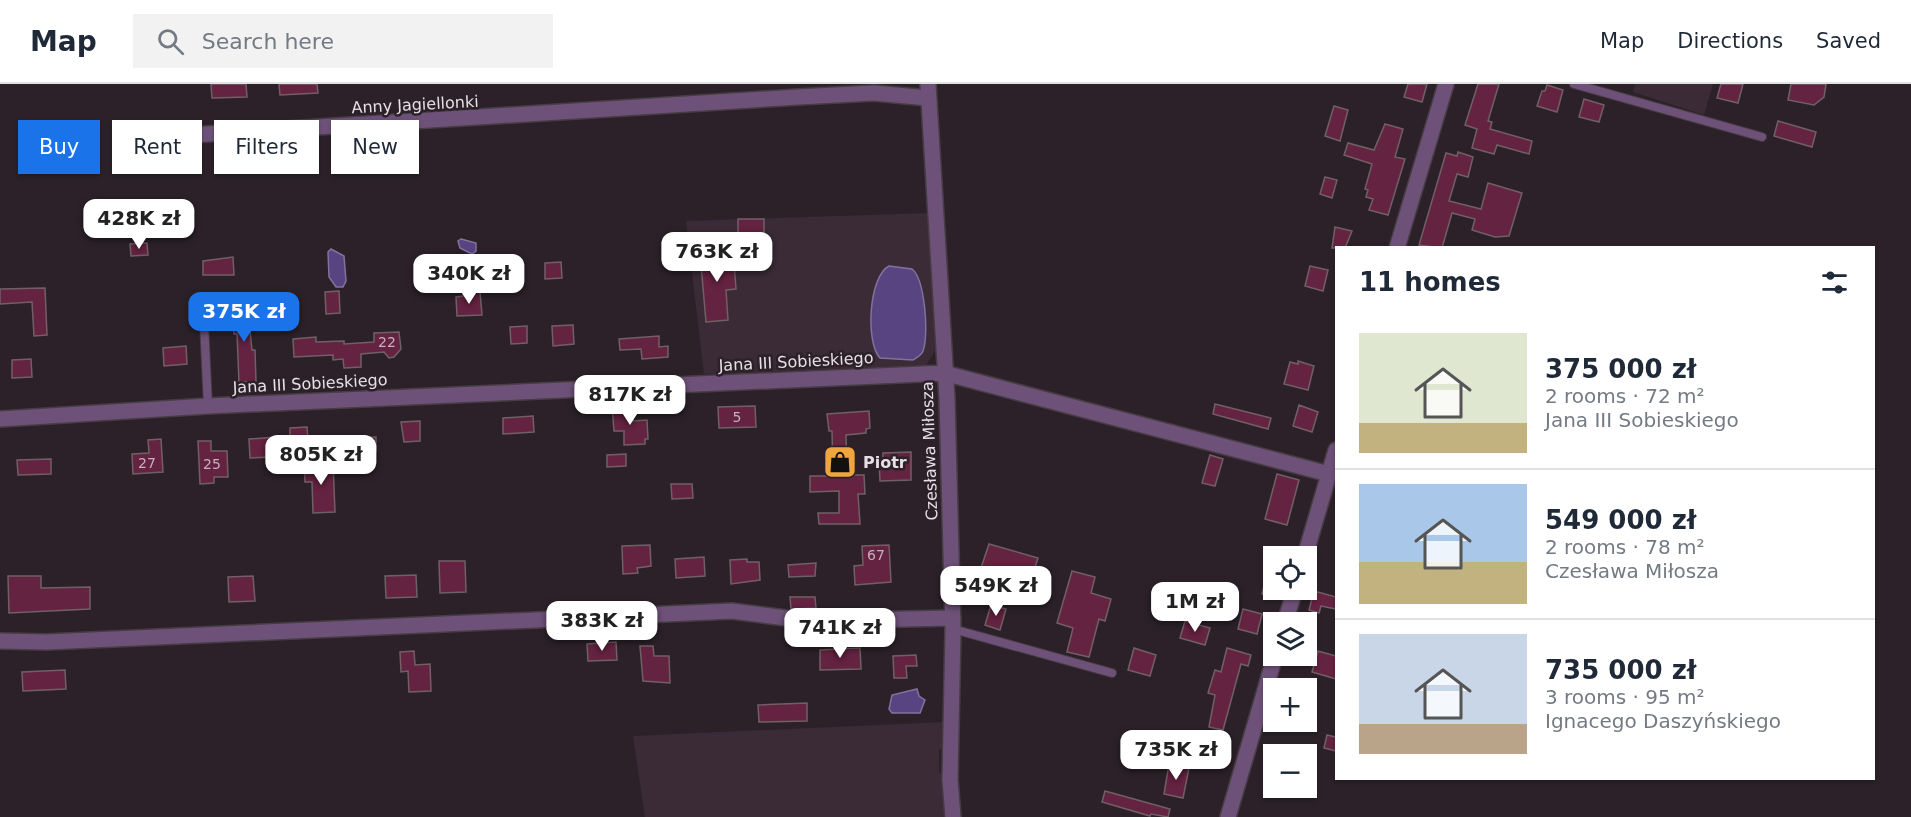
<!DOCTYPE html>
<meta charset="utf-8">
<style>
:root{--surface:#fff;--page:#f2f2f3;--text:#1f2937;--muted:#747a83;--line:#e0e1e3;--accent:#1a73e8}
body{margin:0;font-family:"DejaVu Sans",sans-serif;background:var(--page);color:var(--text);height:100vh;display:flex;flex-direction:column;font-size:22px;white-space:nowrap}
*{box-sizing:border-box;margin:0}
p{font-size:20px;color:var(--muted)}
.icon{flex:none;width:33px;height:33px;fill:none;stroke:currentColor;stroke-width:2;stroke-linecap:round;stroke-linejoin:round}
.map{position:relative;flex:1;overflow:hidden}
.sheet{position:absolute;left:1335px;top:162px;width:540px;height:534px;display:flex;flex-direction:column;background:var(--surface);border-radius:0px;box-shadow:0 2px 4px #0004}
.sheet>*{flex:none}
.top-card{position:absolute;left:18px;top:36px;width:570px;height:54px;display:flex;gap:12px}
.buttons{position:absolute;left:1263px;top:462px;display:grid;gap:12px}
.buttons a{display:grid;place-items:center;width:54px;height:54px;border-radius:0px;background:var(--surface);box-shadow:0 2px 4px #0004;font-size:30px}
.price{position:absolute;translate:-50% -51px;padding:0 14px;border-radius:12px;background:#fff;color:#222;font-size:20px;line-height:39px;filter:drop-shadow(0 2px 3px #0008)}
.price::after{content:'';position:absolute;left:50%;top:36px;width:18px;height:14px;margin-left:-9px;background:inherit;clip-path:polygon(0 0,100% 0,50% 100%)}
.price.current{background:var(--accent);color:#fff}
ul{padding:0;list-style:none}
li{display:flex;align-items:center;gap:18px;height:150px;padding:0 24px}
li+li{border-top:2px solid var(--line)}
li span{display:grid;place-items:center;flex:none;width:168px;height:120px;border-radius:0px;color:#555}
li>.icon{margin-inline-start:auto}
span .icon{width:72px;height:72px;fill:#fffc;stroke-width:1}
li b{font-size:26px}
h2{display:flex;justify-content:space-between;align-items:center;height:72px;padding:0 24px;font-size:26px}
.chip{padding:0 21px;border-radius:0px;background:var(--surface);box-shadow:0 2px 4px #0004;font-size:21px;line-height:54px}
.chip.current{background:var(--accent);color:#fff}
header{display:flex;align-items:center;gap:36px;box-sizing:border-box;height:84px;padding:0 30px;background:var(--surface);border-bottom:2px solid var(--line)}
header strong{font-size:28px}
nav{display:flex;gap:33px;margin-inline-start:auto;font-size:21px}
.search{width:420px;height:54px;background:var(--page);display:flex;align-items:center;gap:15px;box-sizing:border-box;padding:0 21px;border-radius:0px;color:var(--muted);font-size:22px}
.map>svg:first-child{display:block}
.built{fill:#3b2b37}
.water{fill:#584480;stroke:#83729e;stroke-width:1.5}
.building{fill:#642341;stroke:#706065;stroke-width:1.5}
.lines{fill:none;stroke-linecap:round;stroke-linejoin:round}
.service-casing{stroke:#463c43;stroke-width:10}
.minor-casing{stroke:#463c43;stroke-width:18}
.tertiary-casing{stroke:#463c43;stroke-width:18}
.service{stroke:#6e5179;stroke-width:8}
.minor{stroke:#6e5179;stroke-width:15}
.tertiary{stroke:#6e5179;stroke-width:15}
.labels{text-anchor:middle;stroke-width:5;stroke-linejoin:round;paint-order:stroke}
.number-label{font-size:14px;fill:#c6b0bc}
.street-label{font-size:16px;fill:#e7dfe5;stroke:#2c2129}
.poi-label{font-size:16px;font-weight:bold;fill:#e7dfe5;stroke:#2c2129;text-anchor:start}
</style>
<header>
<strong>Map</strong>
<div class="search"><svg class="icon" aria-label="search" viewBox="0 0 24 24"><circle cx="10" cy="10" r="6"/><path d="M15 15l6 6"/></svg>Search here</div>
<nav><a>Map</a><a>Directions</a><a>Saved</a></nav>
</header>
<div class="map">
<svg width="1911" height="733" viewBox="0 0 1911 733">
<rect width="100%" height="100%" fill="#2c2129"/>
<path class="built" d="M1635,0H1713L1704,31L1633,8Z
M930,129L935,267L926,281L704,290L686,137Z
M945,638V661L939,666V688L945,693L947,733H645L633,652Z"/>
<path class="water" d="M461,155L476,159V167L472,170L460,164L458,157Z
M331,165L344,172L346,197L343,203H336L329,193L328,168Z
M889,182L912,185C925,195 929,251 923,267C921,272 917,273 913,276L880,274C865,258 869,192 889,182Z
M917,605L919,612L925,616L920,629H892L889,625L892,611Z"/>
<path class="building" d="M211,0H246L247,13L212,14Z
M279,0H317L318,9L280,11Z
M1408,0H1427L1422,18L1404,13Z
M1478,0H1499L1488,37L1492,38L1490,45L1532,57L1529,70L1497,61L1494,70L1472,64L1477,45L1465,41Z
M1721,0H1743L1738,19L1717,14Z
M1791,0H1826L1824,13L1814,21L1788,16Z
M1547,1L1563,6L1557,28L1537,22L1542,7H1545Z
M1584,15L1604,21L1599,38L1579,33Z
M1334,22L1348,26L1340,57L1325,52Z
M1778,37L1816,48L1812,63L1774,52Z
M1385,40L1403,45L1395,73L1405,75L1388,131L1369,126L1373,115L1366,113L1368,106L1365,105L1372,80L1344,71L1348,59L1374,66Z
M1458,68L1473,73L1468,93L1457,90L1449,117L1481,125L1488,99L1522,109L1509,152L1495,153L1472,146L1475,135L1452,129L1442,164L1419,161L1446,69L1457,72Z
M1325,93L1337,96L1332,114L1320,110Z
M738,135H764V152H738Z
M1335,143L1352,147L1345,164H1332Z
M147,159L148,171L131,172L130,160Z
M733,166L736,205L726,206L728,236L706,238L700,169Z
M233,173L234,191H203V177Z
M561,178L562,194L545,195V179Z
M1310,182L1328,186L1323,207L1305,202Z
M45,204L47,251L34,252L32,218L0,220V205Z
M339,207L340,229L326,230L325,208Z
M480,208L482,231L457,232L456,213L463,212V209Z
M247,217L252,266H255L256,298H239L237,250H234L232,226H235L234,218Z
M573,241L574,260L553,262L552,242Z
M527,242V259L511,260L510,243Z
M399,248L401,265L394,273L389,274L384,268L361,270V283L344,284L343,275L333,276V271L294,273L293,255L316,253V258L344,257V260L374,258V249Z
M659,252V263L668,262V273L642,275L641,265L620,266L619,255Z
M186,262L187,280L164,282L163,264Z
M31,275L32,293L12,294V276Z
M1298,277L1314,282L1308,306L1284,300L1290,278L1298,280Z
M1215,320L1271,334L1268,345L1213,330Z
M625,321V328L633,327V337L647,336L648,355H645V360L624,361V347H614L612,322Z
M1299,321L1318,328L1312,348L1293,342Z
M755,322L756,343L719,344L718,323Z
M869,327L870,344L866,345V349L846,351L847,391H864L865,410H858L860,440H819L818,429H839V407L810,408V392H833L832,347H829L827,330Z
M533,332L534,348L503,350V334Z
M420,337V357L404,358L401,338Z
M307,343L308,357H303V363L272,365V373L250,374L249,355L290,352V344Z
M376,353V367H368L369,376L346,378L344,355Z
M161,355L163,388L133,390L132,370L149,369L148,356Z
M198,357H211V367H227L228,393H214V399L200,400Z
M911,368V396L880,397L879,378H883V369Z
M626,370V382L607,383V371Z
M1210,371L1223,375L1215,402L1202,399Z
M51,375V390L18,391L17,376Z
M333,378L335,428L313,429L312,398H305L304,379Z
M1277,390L1299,396L1287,441L1265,435Z
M671,400H692L693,414L672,415Z
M989,460L1038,474L1030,499L980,487Z
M650,461L651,482L637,484L638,489L623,490L622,462Z
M889,461L891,498L855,501L854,482L863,481L862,462Z
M704,473L705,492L676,494L675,475Z
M747,475V478H759L760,496L731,500L730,476Z
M439,477H465L466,508L440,509Z
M816,479L815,492L789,493L788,481Z
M1270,479L1274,480V513L1262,510Z
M1072,487L1095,493L1091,509L1111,515L1105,537L1099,535L1089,573L1067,568L1073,544L1057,539Z
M416,491L417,513L386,514L385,492Z
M8,492H41V504L90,503V525L9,529Z
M253,492L255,517L229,518L228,493Z
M1314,507L1336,513V525L1321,522L1319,529L1309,526Z
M790,513H815L816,524L791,525Z
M991,521L1006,525L1000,546L985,541Z
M1243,525L1262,530L1257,550L1238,545Z
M1185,537L1210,544L1205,561L1180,554Z
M616,558L617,576L588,577L587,560Z
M640,562H653L654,572H669L670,599L643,597Z
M860,564L861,585L820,586V566Z
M1134,564L1156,571L1150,592L1128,586Z
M1227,564L1251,571L1248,582L1241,580L1223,646L1209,643L1215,611L1208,609L1215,586L1221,588Z
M414,567L415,581L430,580L431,607L409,608L408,587L401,588L400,568Z
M1318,567L1336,572V595L1312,588Z
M916,571L917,582H906L907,594H894L893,572Z
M65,586L66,605L23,607L22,588Z
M807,619V637L759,638L758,621Z
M1327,651L1336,653V667L1324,664Z
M1169,680L1189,684L1183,714L1164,710Z
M1105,707L1170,725L1168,733L1151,730L1150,732L1102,718Z"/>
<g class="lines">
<g class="service-casing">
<path id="service" d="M1574,0L1762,53
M203,218L208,322
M953,545L1112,589"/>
</g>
<g class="minor-casing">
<path id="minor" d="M928,0L947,314L953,545L950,696L953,733
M191,51L798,13L874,9L928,14
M0,335L208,322L944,289L1329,390
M0,557L47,558L732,527L809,537L953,534"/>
</g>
<g class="tertiary-casing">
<path id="tertiary" d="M1397,164L1446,0
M1305,472L1336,366
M1285,538L1295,506
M1228,733L1275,572"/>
</g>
<use href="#service" class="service"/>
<use href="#minor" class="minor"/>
<use href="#tertiary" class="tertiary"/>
</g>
<defs>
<g id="shop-square" transform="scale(1.725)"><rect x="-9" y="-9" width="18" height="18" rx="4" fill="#f0a63e" stroke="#2c2129"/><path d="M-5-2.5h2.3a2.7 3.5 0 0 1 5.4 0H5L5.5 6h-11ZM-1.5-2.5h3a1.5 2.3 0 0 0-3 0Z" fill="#111"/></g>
</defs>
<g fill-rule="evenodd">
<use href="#shop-square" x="840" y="378"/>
</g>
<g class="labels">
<g class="number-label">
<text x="387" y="263">22</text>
<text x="737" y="338">5</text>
<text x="147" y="384">27</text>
<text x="212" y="385">25</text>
<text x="876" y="476">67</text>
</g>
<g class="street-label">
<text transform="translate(415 20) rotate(-3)" y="6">Anny Jagiellonki</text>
<text transform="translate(796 277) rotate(-3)" y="6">Jana III Sobieskiego</text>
<text transform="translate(310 299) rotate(-3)" y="6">Jana III Sobieskiego</text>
<text transform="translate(929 367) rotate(-92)" y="6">Czesława Miłosza</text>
</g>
<g class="poi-label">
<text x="863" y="384">Piotr</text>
</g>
</g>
</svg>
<div class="buttons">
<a><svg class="icon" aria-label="locate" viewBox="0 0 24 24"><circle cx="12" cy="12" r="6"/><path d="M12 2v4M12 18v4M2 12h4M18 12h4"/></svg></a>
<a><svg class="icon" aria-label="layers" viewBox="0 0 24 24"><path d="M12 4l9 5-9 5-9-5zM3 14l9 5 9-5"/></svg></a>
<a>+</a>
<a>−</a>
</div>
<b class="price" style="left:139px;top:166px">428K zł</b>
<b class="price" style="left:717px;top:199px">763K zł</b>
<b class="price" style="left:469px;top:221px">340K zł</b>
<b class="price current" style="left:244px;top:259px">375K zł</b>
<b class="price" style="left:630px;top:342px">817K zł</b>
<b class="price" style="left:321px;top:402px">805K zł</b>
<b class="price" style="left:996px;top:533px">549K zł</b>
<b class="price" style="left:1195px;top:549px">1M zł</b>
<b class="price" style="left:602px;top:568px">383K zł</b>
<b class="price" style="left:840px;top:575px">741K zł</b>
<b class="price" style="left:1176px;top:697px">735K zł</b>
<div class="top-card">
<a class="chip current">Buy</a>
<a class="chip">Rent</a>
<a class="chip">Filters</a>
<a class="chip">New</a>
</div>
<section class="sheet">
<h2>11 homes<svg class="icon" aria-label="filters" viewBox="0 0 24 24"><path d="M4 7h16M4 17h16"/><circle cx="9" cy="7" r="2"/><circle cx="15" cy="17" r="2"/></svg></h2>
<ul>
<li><span style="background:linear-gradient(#dfe7d0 75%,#c2b280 0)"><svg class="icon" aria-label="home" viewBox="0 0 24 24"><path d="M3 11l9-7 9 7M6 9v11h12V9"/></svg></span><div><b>375 000 zł</b><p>2 rooms · 72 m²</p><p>Jana III Sobieskiego</p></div></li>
<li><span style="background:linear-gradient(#a9c7e8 65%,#c2b280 0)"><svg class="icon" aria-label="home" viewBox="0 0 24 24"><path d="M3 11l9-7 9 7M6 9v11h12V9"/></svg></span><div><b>549 000 zł</b><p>2 rooms · 78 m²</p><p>Czesława Miłosza</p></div></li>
<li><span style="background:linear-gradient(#c9d6e8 75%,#b9a48a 0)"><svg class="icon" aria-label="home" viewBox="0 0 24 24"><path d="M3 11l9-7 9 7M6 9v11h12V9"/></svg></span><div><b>735 000 zł</b><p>3 rooms · 95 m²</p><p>Ignacego Daszyńskiego</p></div></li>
</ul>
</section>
</div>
